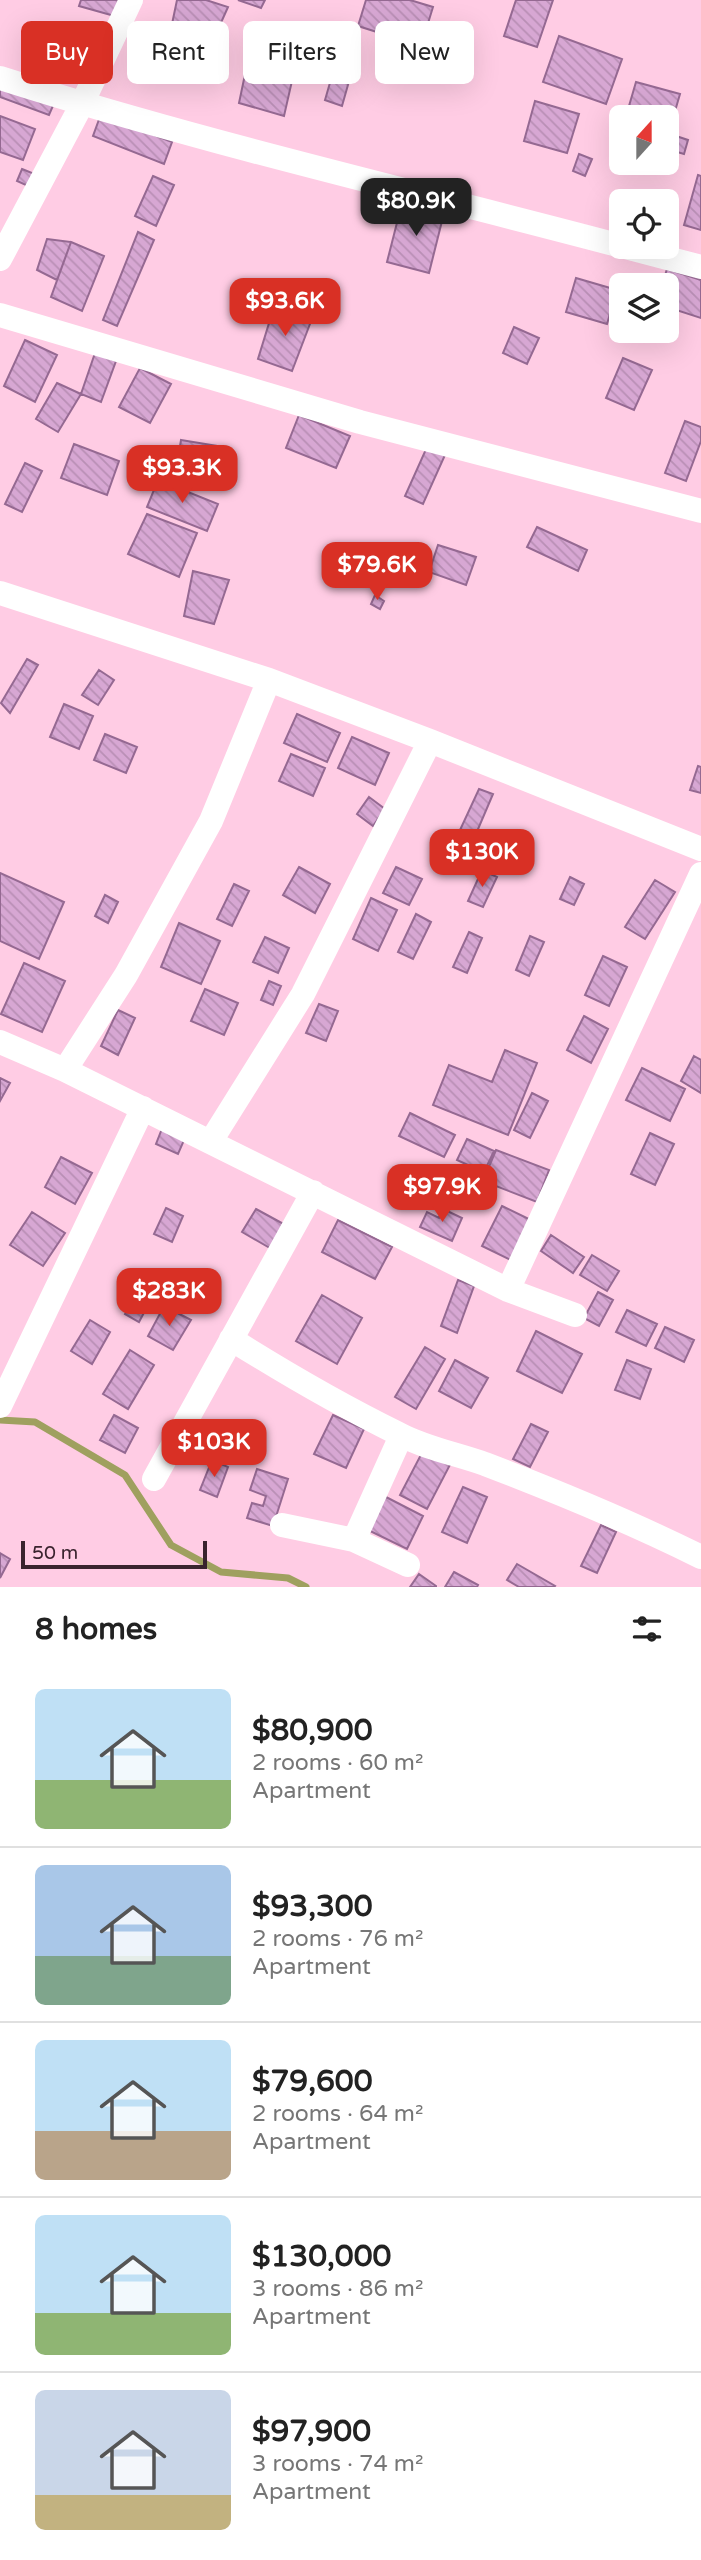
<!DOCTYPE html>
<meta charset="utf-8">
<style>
:root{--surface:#fff;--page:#f6f6f6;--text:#222;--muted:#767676;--line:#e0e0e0;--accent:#d93025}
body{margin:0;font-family:"Varela Round",sans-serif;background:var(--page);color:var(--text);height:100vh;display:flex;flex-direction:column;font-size:26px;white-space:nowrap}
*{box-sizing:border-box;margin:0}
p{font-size:23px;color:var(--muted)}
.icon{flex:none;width:38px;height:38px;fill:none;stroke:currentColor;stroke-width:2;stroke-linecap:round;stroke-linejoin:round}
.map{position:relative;height:1587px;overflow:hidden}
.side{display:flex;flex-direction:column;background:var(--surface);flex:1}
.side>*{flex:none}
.hud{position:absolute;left:21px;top:21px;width:660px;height:63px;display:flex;gap:14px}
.needle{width:46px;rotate:21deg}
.controls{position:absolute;left:609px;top:105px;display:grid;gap:14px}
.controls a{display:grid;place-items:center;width:70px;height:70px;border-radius:10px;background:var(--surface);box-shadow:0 7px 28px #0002;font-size:35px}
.scale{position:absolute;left:21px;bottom:18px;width:186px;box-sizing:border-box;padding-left:7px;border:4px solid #3a232e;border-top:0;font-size:19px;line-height:24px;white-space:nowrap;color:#3a232e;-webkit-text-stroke:5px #ffcce4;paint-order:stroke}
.price{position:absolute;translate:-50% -60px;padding:0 16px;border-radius:14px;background:var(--accent);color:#fff;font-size:23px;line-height:46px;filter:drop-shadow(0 2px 4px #0008)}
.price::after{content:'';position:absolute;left:50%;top:42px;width:21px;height:16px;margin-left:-10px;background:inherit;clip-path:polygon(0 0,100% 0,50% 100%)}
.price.active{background:#222;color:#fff}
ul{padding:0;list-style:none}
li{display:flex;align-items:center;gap:21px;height:175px;padding:0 35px}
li+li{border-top:2px solid var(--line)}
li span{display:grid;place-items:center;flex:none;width:196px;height:140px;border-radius:10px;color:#555}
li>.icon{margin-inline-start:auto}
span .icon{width:84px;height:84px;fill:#fffc;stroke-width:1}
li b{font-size:30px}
h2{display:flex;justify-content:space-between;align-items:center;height:84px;padding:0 35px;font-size:30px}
.tag{padding:0 24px;border-radius:10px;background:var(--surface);box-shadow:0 7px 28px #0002;font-size:24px;line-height:63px}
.tag.active{background:var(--accent);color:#fff}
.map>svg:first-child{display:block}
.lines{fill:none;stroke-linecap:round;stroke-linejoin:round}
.stream{stroke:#9fa05f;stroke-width:7}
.building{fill:url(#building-back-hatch);stroke:#956992;stroke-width:2}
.street{stroke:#fff;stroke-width:24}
</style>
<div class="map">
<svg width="701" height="1587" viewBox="0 0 701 1587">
<defs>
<pattern id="building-back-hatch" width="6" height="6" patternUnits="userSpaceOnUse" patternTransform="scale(1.75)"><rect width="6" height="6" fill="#d7a7d3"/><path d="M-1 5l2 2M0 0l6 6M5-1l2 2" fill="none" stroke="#b98fb5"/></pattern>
</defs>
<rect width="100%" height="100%" fill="#ffcce4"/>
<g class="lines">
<path class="stream" d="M0,1420L35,1422L125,1475L171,1545L221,1572L288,1578L306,1587"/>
</g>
<path class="building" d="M81,0H123L118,17L79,6Z
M177,0H206L228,7L215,36L172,24Z
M238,0H265L261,8Z
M366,0H410L433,7L421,46L358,26Z
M516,0H553L537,47L504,36Z
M559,36L622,59L606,104L543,82Z
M146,44L160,49L153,66L140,61Z
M340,48L357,53L342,106L325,100Z
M248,60L294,72L284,116L239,103Z
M0,81L55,101L49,115L0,97Z
M636,82L680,94L673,118L629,106Z
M535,101L579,114L567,153L524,141Z
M101,114L172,142L164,164L93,136Z
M0,116L35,129L23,160L0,152Z
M667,133L688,140L684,154L667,149Z
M579,154L592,159L585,176L573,171Z
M22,169L42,177L37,190L17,181Z
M698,175L701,176V230L684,225Z
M153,176L174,185L156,226L135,216Z
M402,203L444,213L429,273L387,262Z
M138,232L154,240L117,326L103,320Z
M47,239L71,242L57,280L37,270Z
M71,242L104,256L82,311L51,297Z
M667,269L701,280V318L667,307V285H662Z
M576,278L617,290L607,324L566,312Z
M274,307L313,316L292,371L258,359Z
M514,327L539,338L527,364L503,353Z
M25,340L57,355L35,402L4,386Z
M95,353L116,361L101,402L81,394Z
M623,358L652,370L634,410L606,398Z
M140,368L171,384L150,423L119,407Z
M57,383L81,394L58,432L36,419Z
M299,415L350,436L336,468L286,448Z
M685,421L701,427V441L686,481L665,473Z
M181,440L218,446L214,471L177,465Z
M74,444L119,461L107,495L61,478Z
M427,447L445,455L423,504L405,496Z
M25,463L42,471L22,512L5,504Z
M158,480L218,504L207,531L147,507Z
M147,514L197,533L179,577L128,554Z
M537,527L587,550L578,571L527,547Z
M438,545L476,557L466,585L429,572Z
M386,552L398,558L385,579L374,573Z
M193,571L229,580L214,624L184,616Z
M375,595L384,601L380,609L371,604Z
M27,659L38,665L10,713L1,703Z
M99,670L114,680L98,705L82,695Z
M64,704L93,716L79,749L50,737Z
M297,714L340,733L327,762L284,743Z
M105,734L137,747L126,773L94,760Z
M352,737L389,753L375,785L338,768Z
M291,754L325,768L313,796L279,781Z
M698,766L701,767V793L690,790Z
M479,789L493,794L464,862L448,856Z
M369,797L385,809L373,826L357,814Z
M299,867L330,884L315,913L283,895Z
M396,867L422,879L409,905L383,893Z
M482,870L497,877L483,907L468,901Z
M0,873L64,902L39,959L0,941Z
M570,877L584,884L574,905L560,899Z
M655,880L675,892L645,939L625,927Z
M234,884L249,891L232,926L217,919Z
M105,895L118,902L108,923L95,916Z
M371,898L397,910L378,951L353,939Z
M416,914L431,922L413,959L398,952Z
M179,923L220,941L201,984L161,967Z
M469,932L482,938L467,973L453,967Z
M530,936L544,942L529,976L516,970Z
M265,937L289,948L278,973L253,962Z
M603,956L627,967L609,1006L585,995Z
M24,963L65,981L42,1032L1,1014Z
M269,981L281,986L273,1005L261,1000Z
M205,989L238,1003L224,1035L191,1021Z
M319,1004L338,1011L326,1041L306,1033Z
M118,1010L135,1018L118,1055L101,1046Z
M584,1016L608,1029L591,1063L567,1050Z
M505,1050L537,1063L508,1135L433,1105L449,1065L492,1082Z
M694,1056L701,1060V1093L681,1081Z
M642,1068L685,1089L670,1121L626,1100Z
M0,1078L10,1083L0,1101Z
M532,1093L548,1101L530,1138L514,1130Z
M410,1113L455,1135L444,1157L399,1136Z
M165,1121L188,1131L178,1154L156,1144Z
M650,1133L674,1144L655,1185L631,1174Z
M467,1139L494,1151L467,1208L451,1200L468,1165L457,1160Z
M496,1150L549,1170L537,1202L483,1181Z
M61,1157L92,1173L75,1204L45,1187Z
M502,1206L535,1222L515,1262L482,1246Z
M166,1208L183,1216L172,1242L154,1234Z
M256,1209L289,1227L275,1251L242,1232Z
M443,1209L462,1218L452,1241L420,1227L427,1212L439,1218Z
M32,1212L65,1233L43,1266L10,1245Z
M338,1220L392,1247L375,1279L322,1252Z
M551,1235L584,1257L573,1273L541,1251Z
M592,1255L619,1271L607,1291L580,1275Z
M458,1280L474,1286L457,1333L441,1326Z
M143,1281L157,1288L139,1322L125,1314Z
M598,1292L613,1300L599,1326L584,1318Z
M322,1295L362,1318L337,1364L296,1341Z
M164,1306L191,1320L173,1350L148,1336Z
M627,1310L657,1324L646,1346L616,1332Z
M90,1320L110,1332L92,1364L71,1351Z
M665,1327L694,1340L684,1362L655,1348Z
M536,1331L582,1354L562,1393L517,1371Z
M425,1347L445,1359L416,1409L395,1397Z
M130,1350L154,1365L128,1409L103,1394Z
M455,1360L488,1378L471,1408L439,1391Z
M627,1360L651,1369L640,1399L615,1390Z
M114,1415L138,1428L125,1453L100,1440Z
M333,1415L364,1429L346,1468L314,1454Z
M531,1424L548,1432L530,1467L513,1459Z
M426,1445L453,1459L427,1509L400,1495Z
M212,1460L228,1467L217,1497L200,1490Z
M257,1469L288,1479L273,1526L247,1518L252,1503L263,1506L266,1496L250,1490Z
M463,1487L487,1497L467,1543L442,1532Z
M384,1496L423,1516L407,1549L368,1530Z
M601,1525L616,1532L597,1573L581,1566Z
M0,1553L10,1559L0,1578Z
M517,1564L555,1586L554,1587H519L507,1580Z
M454,1572L478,1585L477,1587H445Z
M419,1574L436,1586V1587H410Z"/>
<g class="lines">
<path class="street" d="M0,78C204,143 414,191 621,246
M625,247L701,267
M0,259L82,104L131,0
M0,315L360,422L701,511
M0,593L269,680L430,741L701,849
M0,1042L65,1070L508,1290L575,1315
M65,1070L126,975L211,821L269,680
M211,1141L303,994L430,741
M508,1290L701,874
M231,1339C285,1373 342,1406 399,1434C425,1448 457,1454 485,1464C558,1492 631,1522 701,1557
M0,1406L143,1108
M401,1436L354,1540L408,1565
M154,1479L313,1192
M282,1525L354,1540"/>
</g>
</svg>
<div class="controls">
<a><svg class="needle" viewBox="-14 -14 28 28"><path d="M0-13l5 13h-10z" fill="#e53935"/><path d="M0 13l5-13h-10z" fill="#767676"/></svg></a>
<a><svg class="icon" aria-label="locate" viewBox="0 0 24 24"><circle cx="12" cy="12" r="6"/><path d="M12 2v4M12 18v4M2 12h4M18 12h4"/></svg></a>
<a><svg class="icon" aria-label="layers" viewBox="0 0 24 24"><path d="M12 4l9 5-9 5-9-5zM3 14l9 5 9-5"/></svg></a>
</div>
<div class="scale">50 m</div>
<b class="price active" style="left:416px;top:238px">$80.9K</b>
<b class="price" style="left:285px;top:338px">$93.6K</b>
<b class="price" style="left:182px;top:505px">$93.3K</b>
<b class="price" style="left:377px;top:602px">$79.6K</b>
<b class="price" style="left:482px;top:889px">$130K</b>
<b class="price" style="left:442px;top:1224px">$97.9K</b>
<b class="price" style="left:169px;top:1328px">$283K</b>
<b class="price" style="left:214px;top:1479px">$103K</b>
<div class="hud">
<a class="tag active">Buy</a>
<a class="tag">Rent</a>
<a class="tag">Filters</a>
<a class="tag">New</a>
</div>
</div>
<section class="side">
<h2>8 homes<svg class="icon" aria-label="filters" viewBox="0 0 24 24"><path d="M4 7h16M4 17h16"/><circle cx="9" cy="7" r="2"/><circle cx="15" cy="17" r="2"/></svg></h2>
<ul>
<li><span style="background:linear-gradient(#bfe0f5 65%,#8fb573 0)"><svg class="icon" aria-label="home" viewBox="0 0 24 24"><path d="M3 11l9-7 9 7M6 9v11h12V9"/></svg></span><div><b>$80,900</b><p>2 rooms · 60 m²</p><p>Apartment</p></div></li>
<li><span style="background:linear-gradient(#a9c7e8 65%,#7fa58c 0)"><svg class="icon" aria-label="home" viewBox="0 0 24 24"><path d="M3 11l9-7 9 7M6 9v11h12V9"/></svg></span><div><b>$93,300</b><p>2 rooms · 76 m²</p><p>Apartment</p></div></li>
<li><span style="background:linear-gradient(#bfe0f5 65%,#b9a48a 0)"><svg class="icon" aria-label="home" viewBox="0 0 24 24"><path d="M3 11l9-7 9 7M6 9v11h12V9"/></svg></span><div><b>$79,600</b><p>2 rooms · 64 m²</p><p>Apartment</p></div></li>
<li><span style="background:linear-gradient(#bfe0f5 70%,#8fb573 0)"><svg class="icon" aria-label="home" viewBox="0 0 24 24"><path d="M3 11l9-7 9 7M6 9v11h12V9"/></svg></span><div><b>$130,000</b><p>3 rooms · 86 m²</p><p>Apartment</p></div></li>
<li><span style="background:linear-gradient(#c9d6e8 75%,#c2b280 0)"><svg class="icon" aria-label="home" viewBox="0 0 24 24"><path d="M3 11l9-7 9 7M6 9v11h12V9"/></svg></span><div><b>$97,900</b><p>3 rooms · 74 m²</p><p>Apartment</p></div></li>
</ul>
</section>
